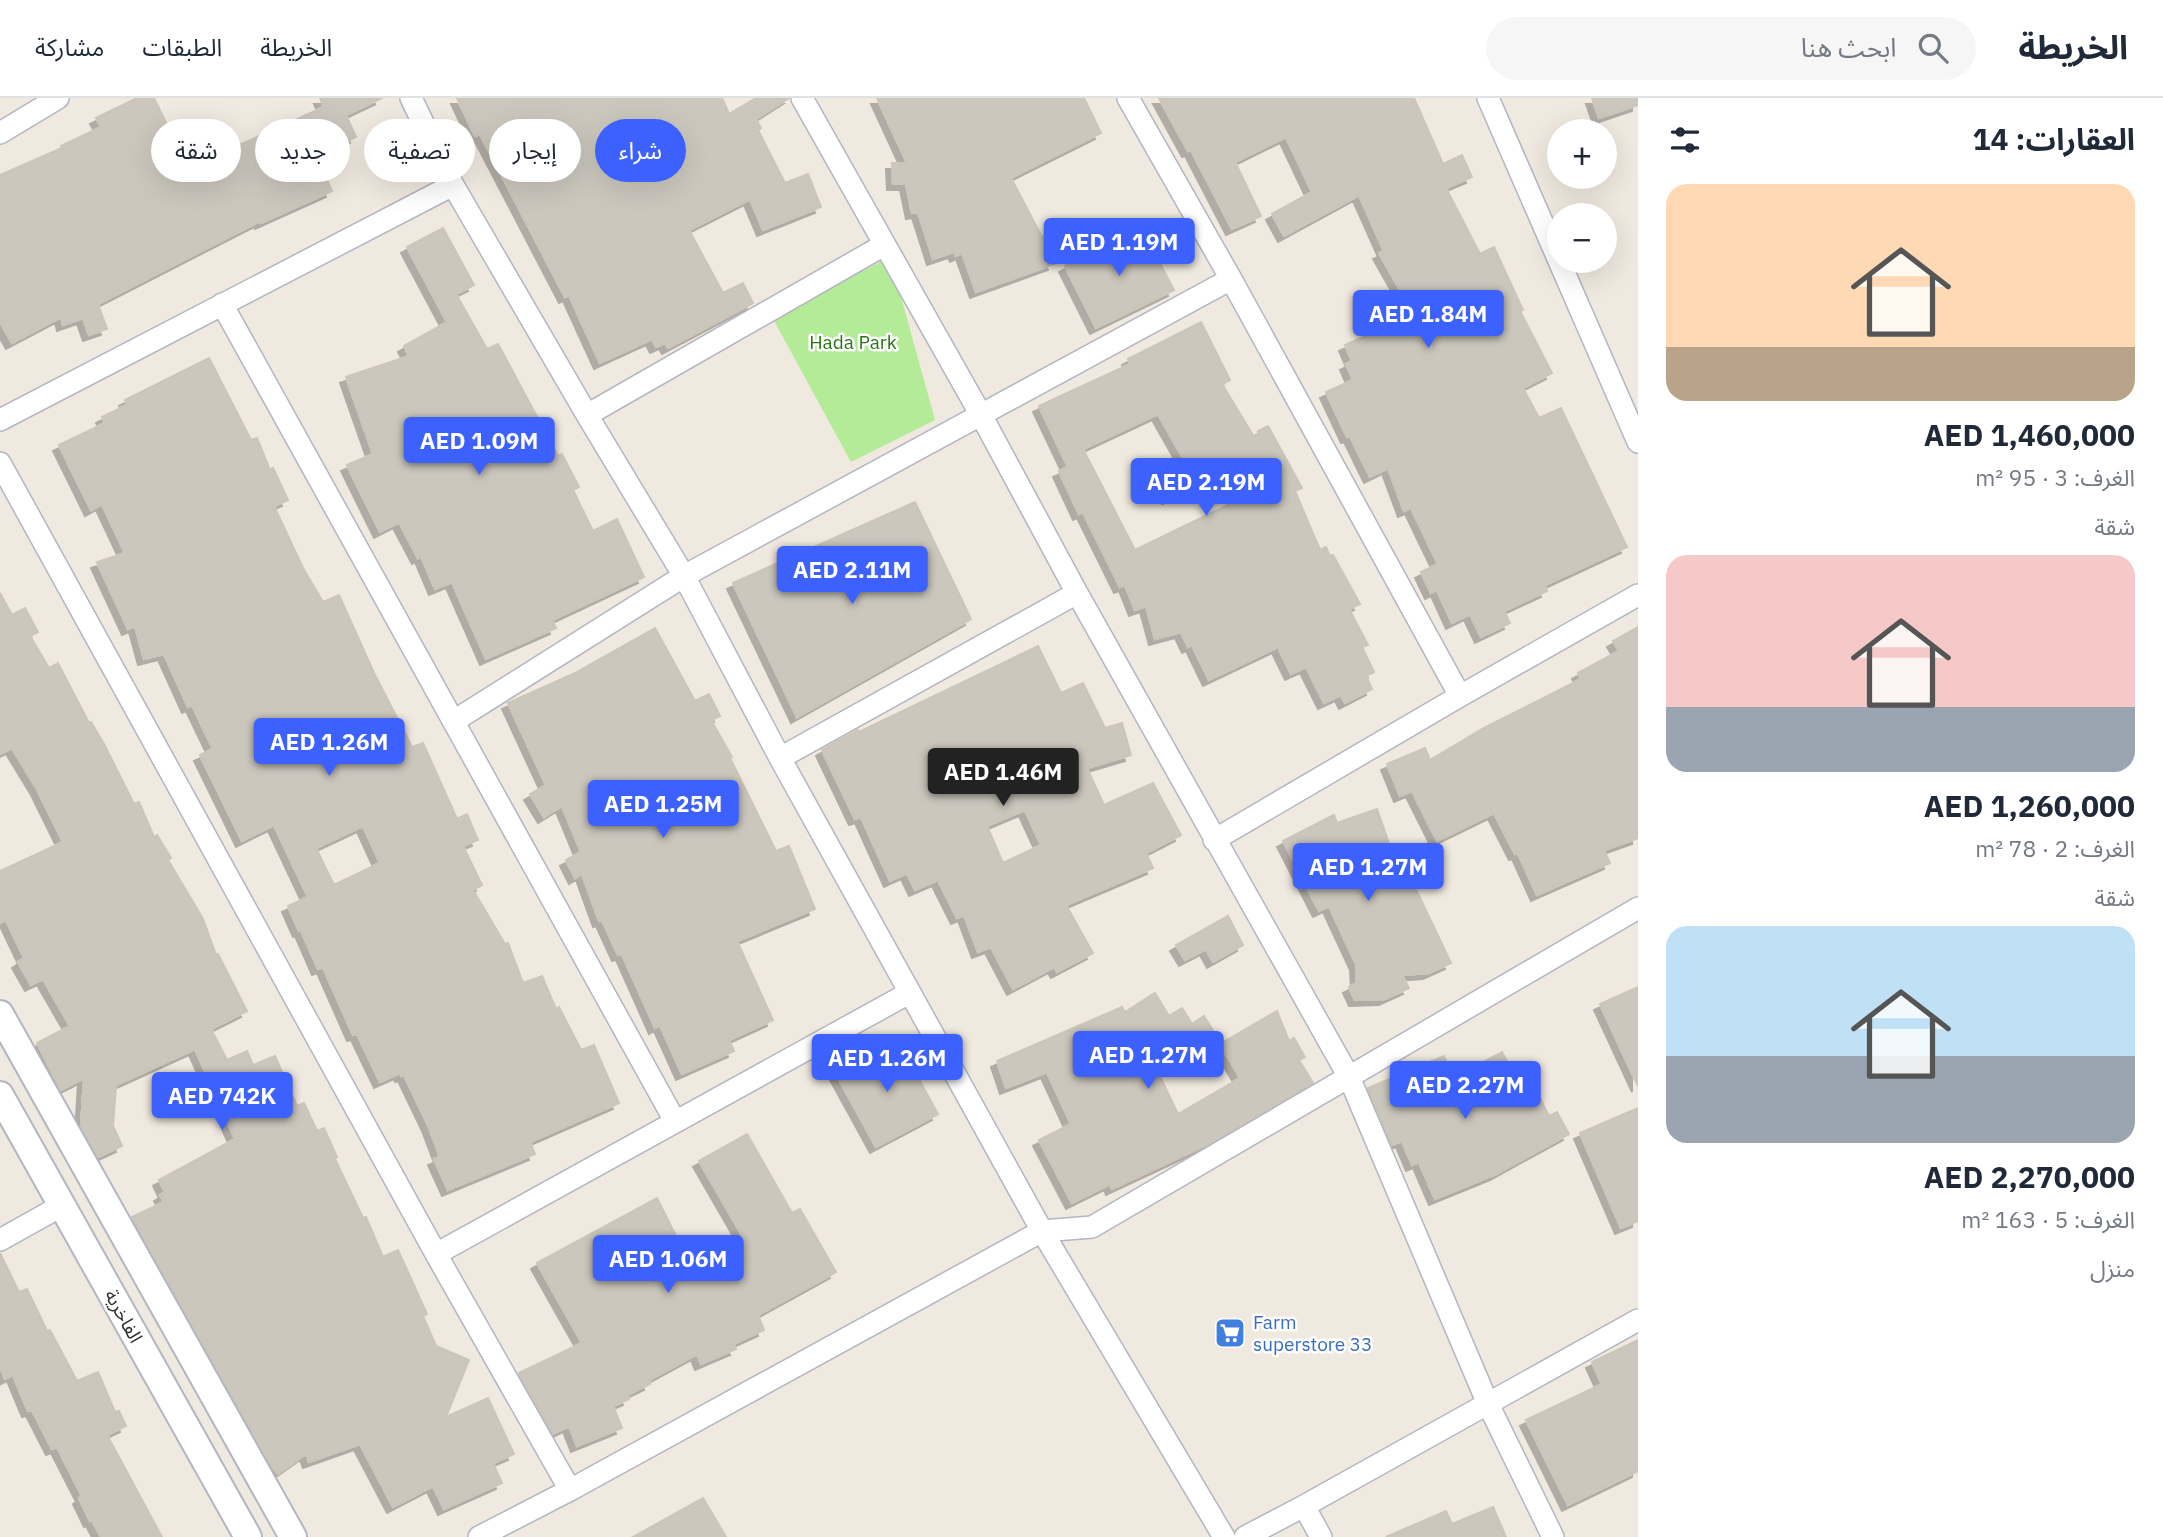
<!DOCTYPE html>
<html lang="ar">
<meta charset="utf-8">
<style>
:root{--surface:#fff;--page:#f6f6f7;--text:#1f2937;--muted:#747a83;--line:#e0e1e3;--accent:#3d61ff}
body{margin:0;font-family:"IBM Plex Sans","Noto Sans Arabic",sans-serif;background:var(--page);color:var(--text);direction:rtl;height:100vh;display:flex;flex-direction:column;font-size:26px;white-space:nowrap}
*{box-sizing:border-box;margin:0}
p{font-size:23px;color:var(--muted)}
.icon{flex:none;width:38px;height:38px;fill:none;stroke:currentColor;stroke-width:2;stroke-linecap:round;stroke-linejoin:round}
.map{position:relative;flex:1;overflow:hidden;direction:ltr}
.panel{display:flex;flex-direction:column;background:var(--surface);width:525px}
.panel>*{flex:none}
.top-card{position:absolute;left:21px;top:21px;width:665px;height:63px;direction:rtl;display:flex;gap:14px}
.tools{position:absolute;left:1547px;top:21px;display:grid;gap:14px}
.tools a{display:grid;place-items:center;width:70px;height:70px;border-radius:50%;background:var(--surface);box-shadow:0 7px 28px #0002;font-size:35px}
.price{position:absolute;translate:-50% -60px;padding:0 16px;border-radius:7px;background:var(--accent);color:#fff;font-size:23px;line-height:46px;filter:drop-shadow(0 2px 4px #0008)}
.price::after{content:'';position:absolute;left:50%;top:42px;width:21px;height:16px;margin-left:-10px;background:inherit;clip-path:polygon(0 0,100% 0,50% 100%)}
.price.active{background:#222;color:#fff}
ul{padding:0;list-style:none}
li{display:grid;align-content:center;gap:14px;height:371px;padding:0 28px}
li span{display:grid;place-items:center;height:217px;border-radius:21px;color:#555}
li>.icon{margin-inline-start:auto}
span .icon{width:126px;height:126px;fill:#fffc;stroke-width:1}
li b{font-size:30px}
h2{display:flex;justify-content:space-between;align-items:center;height:84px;padding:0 28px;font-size:30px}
.tag{padding:0 24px;border-radius:32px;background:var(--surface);box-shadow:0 7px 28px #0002;font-size:24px;line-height:63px}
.tag.active{background:var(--accent);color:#fff}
header{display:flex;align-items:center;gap:42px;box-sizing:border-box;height:98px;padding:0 35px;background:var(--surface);border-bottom:2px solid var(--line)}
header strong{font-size:33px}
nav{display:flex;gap:38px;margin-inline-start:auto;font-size:24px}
.search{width:490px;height:63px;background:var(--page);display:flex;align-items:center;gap:18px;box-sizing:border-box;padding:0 24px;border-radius:38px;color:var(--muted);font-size:26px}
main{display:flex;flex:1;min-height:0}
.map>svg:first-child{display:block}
.green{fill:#b3eb97}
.building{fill:#cbc7bd;stroke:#ccc5b8;stroke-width:2;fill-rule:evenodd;filter:url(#shadow)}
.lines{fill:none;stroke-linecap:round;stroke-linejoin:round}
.minor-casing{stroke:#b3b6c2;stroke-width:24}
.tertiary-casing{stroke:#b3b6c2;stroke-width:30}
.minor{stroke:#fff;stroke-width:21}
.tertiary{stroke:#fff;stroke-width:26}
.labels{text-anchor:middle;stroke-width:5;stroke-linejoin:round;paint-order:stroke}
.park-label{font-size:19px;fill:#277513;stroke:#fff}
.street-label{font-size:19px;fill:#2e2e2e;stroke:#fff}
.shop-label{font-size:19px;fill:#366cbe;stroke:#fff;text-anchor:start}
</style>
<header>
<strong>الخريطة</strong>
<div class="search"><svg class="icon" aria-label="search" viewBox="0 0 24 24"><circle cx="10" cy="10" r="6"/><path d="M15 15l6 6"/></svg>ابحث هنا</div>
<nav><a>الخريطة</a><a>الطبقات</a><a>مشاركة</a></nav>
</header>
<main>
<section class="panel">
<h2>العقارات: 14<svg class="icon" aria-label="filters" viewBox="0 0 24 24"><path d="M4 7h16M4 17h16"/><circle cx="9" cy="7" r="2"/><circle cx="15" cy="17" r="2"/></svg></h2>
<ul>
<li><span style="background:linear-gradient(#ffd9b3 75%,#b9a48a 0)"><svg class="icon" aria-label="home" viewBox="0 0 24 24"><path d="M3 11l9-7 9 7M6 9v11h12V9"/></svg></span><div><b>AED 1,460,000</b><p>الغرف: 3 · 95 m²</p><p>شقة</p></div></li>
<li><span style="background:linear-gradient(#f6c9c9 70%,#9aa5b1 0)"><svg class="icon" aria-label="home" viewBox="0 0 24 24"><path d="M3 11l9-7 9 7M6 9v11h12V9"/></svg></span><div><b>AED 1,260,000</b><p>الغرف: 2 · 78 m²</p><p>شقة</p></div></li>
<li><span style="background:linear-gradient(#bfe0f5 60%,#9aa5b1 0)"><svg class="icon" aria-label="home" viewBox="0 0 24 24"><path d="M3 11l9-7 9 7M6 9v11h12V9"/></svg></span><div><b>AED 2,270,000</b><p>الغرف: 5 · 163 m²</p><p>منزل</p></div></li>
</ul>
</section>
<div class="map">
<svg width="1638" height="1439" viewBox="0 0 1638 1439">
<defs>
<filter id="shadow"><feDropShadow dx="-6" dy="6" stdDeviation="0" flood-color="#0004"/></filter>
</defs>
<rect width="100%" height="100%" fill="#f0e9df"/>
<path class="green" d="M890,159L935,322L851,364L772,219Z"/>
<path class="building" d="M137,0H154L192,78L231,59L228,52L324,9L320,0H382L346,17L356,39L316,57L332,93L261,125L260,123L98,206L107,231L89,237L83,220L63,227L61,219L12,245L0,224V77L62,50L61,48L101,29L96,20Z
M457,0H722L729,16L756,0H789L756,21L761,30L758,32L785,85L808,76L821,109L763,132L750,101L689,132L723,195L743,185L753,205L668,250L665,245L656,249L652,241L600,265L569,197L565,199L480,36L475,38Z
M877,0H1084L1101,35L1011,80L1042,139L1043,138L1054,166L976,194L962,155L956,158L954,154L933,161L918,114L912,115L906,86H893L892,65H907Z
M1159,0H1414L1443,66L1462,57L1472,79L1446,90L1480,156L1494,149L1523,212L1520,213L1552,275L1523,290L1539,320L1561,310L1627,449L1545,487L1547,493L1504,513L1510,525L1481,539L1470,516L1452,525L1437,492L1431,495L1421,474L1438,466L1411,410L1404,413L1388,370L1370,379L1350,338L1347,339L1326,294L1353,282L1346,266L1352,263L1345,247L1379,232L1371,214L1404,199L1379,155L1384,153L1359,97L1284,138L1272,116L1312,94L1286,39L1235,64L1261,118L1232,131L1191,52L1188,53Z
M1592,0H1638V7L1599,20Z
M443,130L474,187L456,196L487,251L498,246L558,358L562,356L579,389L573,392L593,433L617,421L644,479L552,522L556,530L486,561L452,484L435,491L421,458L418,460L399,424L380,434L347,367L373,356L346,279L409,258L404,248L447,224L407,149Z
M1142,131L1174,192L1096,230L1065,168Z
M1201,224L1230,282L1222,286L1254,339L1259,337L1258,333L1268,328L1302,390L1295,393L1320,452L1326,449L1330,458L1333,457L1360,506L1349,511L1368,547L1362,549L1374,574L1366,578L1372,591L1345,605L1341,597L1324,605L1306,569L1291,576L1278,549L1209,582L1192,547L1188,549L1181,534L1155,541L1146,508L1135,512L1125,487L1120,489L1083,414L1079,416L1059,373L1068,369L1039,308L1130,266L1128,261ZM1158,316L1188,369L1160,378L1168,400L1271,368L1277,383L1135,452L1083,351Z
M209,260L251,342L257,340L270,372L273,370L288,402L274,408L303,470L323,504L339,497L374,575L412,649L423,645L457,721L467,716L478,742L463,748L482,787L473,792L505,846L508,845L523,885L542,878L556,911L559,909L581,952L594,947L619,1005L530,1044L535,1056L448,1092L434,1061L440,1059L428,1027L404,977L401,978L400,975L380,984L357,936L353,937L323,869L318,871L301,832L299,833L288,808L308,799L274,727L242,743L200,657L213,651L192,607L188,609L164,556L144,561L135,528L128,531L97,464L125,455L102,406L91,412L59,347L105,325L102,319L127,307L125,302ZM363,728L380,765L334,787L316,750Z
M915,404L971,521L797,619L733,485Z
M0,495L12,517L25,510L38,534L30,538L49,570L58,565L89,625L91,624L104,646L134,706L139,704L154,739L157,737L171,760L168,762L203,821L216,857L218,856L247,913L211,931L227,962L247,953L253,967L275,958L297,1008L304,1005L317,1033L324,1030L337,1059L335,1061L363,1120L366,1119L383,1159L398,1152L427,1216L423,1218L436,1248L469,1262L446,1319L488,1300L514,1356L493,1365L502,1385L444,1411L433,1388L393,1409L360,1346L309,1364L306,1356L278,1376L268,1363L132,1119L164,1104L160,1097L165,1094L159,1082L235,1041L195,951L116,987L113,1028L122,1048L98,1059L81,1028L84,980L61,992L37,945L70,928L43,881L31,887L18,864L24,860L6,822L0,825V773L63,744L37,691L12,650L0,656Z
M1638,529V740L1604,752L1610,765L1537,797L1518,755L1515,756L1494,715L1437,743L1412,693L1400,698L1387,666L1425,650L1430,662L1484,630L1581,581L1578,575L1619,553L1613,543Z
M655,530L695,603L709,596L720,618L711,622L732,659L730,660L776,753L789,748L815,811L737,843L773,922L729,942L734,953L682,976L660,927L655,930L622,856L618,857L602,822L599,823L582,776L575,780L566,762L581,754L562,708L544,719L530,696L546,687L508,605L575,575Z
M1038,548L1061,595L1083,585L1105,630L1122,625L1131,657L1087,670L1104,707L1153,685L1181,737L1146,755L1153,770L1066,807L1093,855L1057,874L1054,869L1013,891L991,849L978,854L964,817L957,820L938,782L915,792L907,775L890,783L861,719L855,721L822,652L858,632L859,634ZM1025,712L1041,747L1003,765L987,728Z
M1377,711L1404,789L1413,785L1451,865L1429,875L1402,877L1409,890L1385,901L1355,902L1349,889L1357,885L1356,866L1329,808L1319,813L1283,743L1334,717L1337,725Z
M1228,818L1243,847L1213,864L1206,851L1185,862L1176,847Z
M1638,889V988L1600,906Z
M1155,895L1169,918L1182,910L1192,926L1204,918L1214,934L1156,970L1178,1016L1240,980L1220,946L1277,913L1289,943L1294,940L1305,959L1299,962L1313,985L1208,1046L1112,1091L1110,1086L1072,1105L1039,1042L1071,1026L1047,974L1006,990L997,963L1122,909L1125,914Z
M898,943L938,1016L876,1049L836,976Z
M1502,954L1514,976L1524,970L1549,1018L1557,1014L1569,1036L1496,1076L1435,1101L1419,1064L1412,1067L1402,1043L1392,1047L1368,990L1444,958L1453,980Z
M1638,1010V1123L1621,1130L1580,1035Z
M747,1036L792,1115L800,1111L836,1174L758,1217L764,1232L733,1246L736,1251L701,1266L697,1256L649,1282L650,1286L627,1297L629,1301L613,1308L622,1330L577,1348L569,1328L553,1336L519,1275L582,1245L537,1165L657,1100L682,1150L689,1147L705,1178L744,1161L735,1143L743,1139L699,1063Z
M0,1155L19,1194L27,1191L47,1233L50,1232L77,1283L98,1274L115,1314L119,1313L126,1328L107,1337L162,1439H101L92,1422L90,1423L79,1400L82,1398L57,1349L52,1351L32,1312L28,1313L13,1277L5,1281L0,1269Z
M1638,1242V1373L1568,1407L1526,1322L1602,1286L1592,1264Z
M703,1400L726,1439H633Z
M1493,1409L1506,1439H1386L1446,1413L1452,1426Z"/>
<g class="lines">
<g class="minor-casing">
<path id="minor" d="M411,0L453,87L587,317L684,478L780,660L1042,1133L1224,1439
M802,0L981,317L1077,495L1349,979L1488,1306L1553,1439
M1128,0L1231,181L1460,598
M1488,0L1638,344
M0,35L58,0
M222,206L675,1023
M587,317L884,147
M0,322L453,87
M0,365L436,1156L570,1392
M454,623L684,478L1231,181
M780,660L1077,495
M1214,742L1460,598L1638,497
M0,1142L61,1108
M436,1156L909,895
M1304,1408L1321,1439
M479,1439L570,1392L1042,1133L1092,1129L1638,810
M1245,1439L1304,1408L1638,1222"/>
</g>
<g class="tertiary-casing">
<path id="tertiary" d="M0,916L293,1439
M0,997L248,1439"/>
</g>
<use href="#minor" class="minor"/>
<use href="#tertiary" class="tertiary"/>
</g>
<defs>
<g id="supermarket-square" transform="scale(1.575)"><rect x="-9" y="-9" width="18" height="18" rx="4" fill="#3f7fe0" stroke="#fff"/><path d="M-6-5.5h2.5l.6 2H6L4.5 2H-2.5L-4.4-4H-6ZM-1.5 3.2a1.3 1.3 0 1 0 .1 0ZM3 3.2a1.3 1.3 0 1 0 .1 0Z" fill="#fff"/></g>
</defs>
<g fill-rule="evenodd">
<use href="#supermarket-square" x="1230" y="1235"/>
</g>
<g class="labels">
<g class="park-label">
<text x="853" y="251">Hada Park</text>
</g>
<g class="street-label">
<text transform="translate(124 1218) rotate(61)" y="7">الفاخرية</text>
</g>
<g class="shop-label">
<text x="1253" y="1231">Farm<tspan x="1253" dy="22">superstore 33</tspan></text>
</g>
</g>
</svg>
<div class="tools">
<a>+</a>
<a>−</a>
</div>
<b class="price" style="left:1119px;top:180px">AED 1.19M</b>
<b class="price" style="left:1428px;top:252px">AED 1.84M</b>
<b class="price" style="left:479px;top:379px">AED 1.09M</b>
<b class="price" style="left:1206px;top:420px">AED 2.19M</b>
<b class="price" style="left:852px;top:508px">AED 2.11M</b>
<b class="price" style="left:329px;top:680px">AED 1.26M</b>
<b class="price active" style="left:1003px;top:710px">AED 1.46M</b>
<b class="price" style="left:663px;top:742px">AED 1.25M</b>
<b class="price" style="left:1368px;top:805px">AED 1.27M</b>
<b class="price" style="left:1148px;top:993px">AED 1.27M</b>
<b class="price" style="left:887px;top:996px">AED 1.26M</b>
<b class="price" style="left:1465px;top:1023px">AED 2.27M</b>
<b class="price" style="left:222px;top:1034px">AED 742K</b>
<b class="price" style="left:668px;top:1197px">AED 1.06M</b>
<div class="top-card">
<a class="tag active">شراء</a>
<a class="tag">إيجار</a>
<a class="tag">تصفية</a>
<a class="tag">جديد</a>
<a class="tag">شقة</a>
</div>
</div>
</main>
